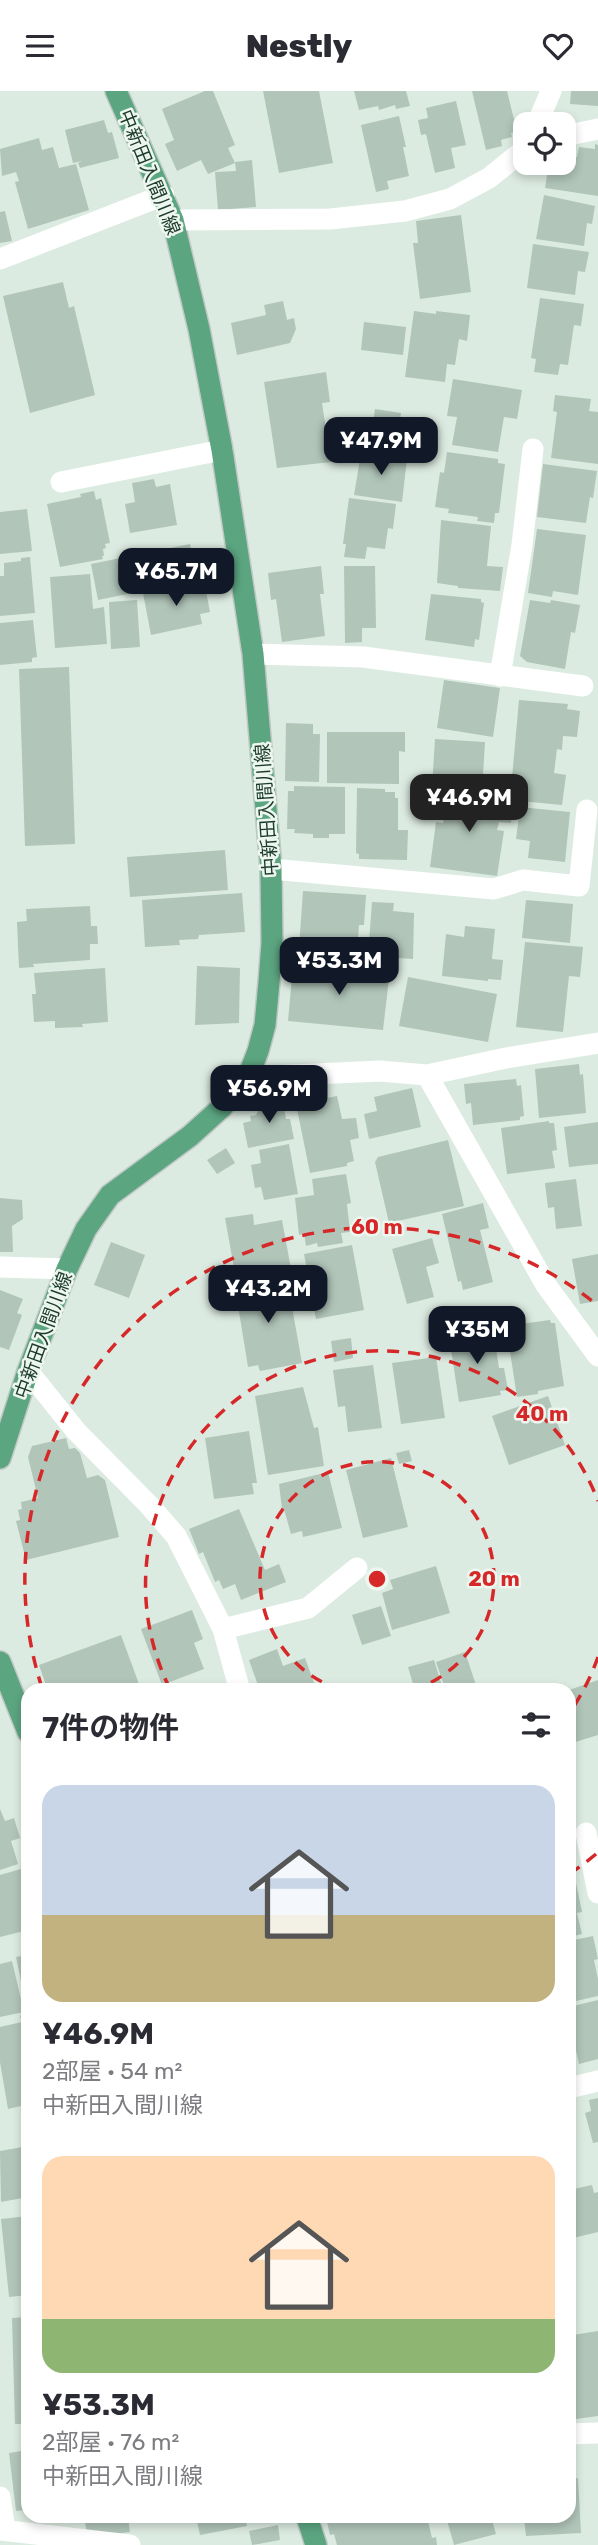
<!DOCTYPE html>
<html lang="ja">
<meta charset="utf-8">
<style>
:root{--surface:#fff;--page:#f2f2f3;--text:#2b2b33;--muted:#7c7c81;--accent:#111827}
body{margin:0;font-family:Rubik,"Noto Sans JP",sans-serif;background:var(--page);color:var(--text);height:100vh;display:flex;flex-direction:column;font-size:26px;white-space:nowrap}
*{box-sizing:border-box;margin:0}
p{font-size:23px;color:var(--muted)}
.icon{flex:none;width:38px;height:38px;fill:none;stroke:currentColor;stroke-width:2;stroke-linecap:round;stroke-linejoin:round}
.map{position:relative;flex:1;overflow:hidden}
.details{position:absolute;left:21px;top:1592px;width:555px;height:840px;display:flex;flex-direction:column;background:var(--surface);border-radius:21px;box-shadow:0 4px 10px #0003}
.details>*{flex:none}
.controls{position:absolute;left:513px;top:21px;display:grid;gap:14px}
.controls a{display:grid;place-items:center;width:63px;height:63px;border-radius:14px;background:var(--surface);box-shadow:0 4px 10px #0003;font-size:35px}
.price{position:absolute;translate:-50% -60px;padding:0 16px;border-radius:14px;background:var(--accent);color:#fff;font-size:23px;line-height:46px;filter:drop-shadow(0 2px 4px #0008)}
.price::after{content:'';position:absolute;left:50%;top:42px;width:21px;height:16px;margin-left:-10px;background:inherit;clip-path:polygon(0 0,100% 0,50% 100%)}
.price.selected{background:#222;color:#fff}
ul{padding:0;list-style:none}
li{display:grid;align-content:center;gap:14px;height:371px;padding:0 21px}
li span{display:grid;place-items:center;height:217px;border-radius:21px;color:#555}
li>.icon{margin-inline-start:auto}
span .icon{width:126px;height:126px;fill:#fffc;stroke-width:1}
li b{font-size:30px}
h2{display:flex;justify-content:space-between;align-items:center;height:84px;padding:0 21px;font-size:30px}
header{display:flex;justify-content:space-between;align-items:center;height:91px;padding:0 21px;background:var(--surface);font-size:32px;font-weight:800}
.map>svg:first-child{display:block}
.building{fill:#b1c5b9}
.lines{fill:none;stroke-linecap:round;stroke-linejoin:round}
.major-casing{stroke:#c0c8c4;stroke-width:24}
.minor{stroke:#fff;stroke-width:21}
.major{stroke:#5ca581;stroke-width:21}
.ring{fill:none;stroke:#d62828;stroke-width:3.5;stroke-dasharray:12 9}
.labels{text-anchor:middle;stroke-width:5;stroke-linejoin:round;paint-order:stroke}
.street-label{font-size:19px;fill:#1d3b2c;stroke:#edf7ef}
.centre{fill:#d62828;stroke:#edf7ef;stroke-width:3.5}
.ring-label{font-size:21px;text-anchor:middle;font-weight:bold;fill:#d62828;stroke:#edf7ef;stroke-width:5;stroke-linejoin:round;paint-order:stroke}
</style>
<header><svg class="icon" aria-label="menu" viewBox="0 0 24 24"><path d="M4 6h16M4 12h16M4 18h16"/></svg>Nestly<svg class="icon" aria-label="heart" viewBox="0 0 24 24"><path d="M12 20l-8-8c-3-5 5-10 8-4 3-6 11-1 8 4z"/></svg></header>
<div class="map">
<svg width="598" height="2454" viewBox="0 0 598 2454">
<rect width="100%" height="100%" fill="#dcebe1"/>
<path class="building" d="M205,0H213L235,54L228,57L235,72L208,83L201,69L177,80L165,53L174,49L162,18Z
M263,0H319L333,72L279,82Z
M354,0H406L410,15L396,18L395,14L379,19L378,15L359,19Z
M472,0H507L517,41L511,42L512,46L501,49L502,55L486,59Z
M571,0H598V15L570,13Z
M456,10L466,54L451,57L455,77L435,82L426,43L421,44L418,29L428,27L426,17Z
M399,25L406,56H403L409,85L387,90L389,98L376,101L361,34Z
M104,29L108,42L112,41L119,67L80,77L78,72L82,70L73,72L65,39Z
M39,47L42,59L53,56L59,77L76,73L89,119L28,138L15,91L19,90L16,81L2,85L0,58Z
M595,53L598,54V105L545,97L548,78L553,79L554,72H564V64L577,66L579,56L595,58Z
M252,69L256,116L218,119L215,81L236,80L235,71Z
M544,104L595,115L592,133L587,132L584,155L536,148Z
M5,120L12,150L0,152V121Z
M461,124L471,201L420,208L413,152H418L416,130Z
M533,153L589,161L585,181L578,180L575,204L527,197Z
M63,191L69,217L74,215L95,304L30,322L3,205Z
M540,207L584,213L581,235L574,234L568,274L560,273L558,284L534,281L536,268L531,267Z
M283,210L287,229L294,227L296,238L290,252L237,264L231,232L266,224L264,214Z
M414,220L436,223V220L470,224L467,250L459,248L455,274L447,273L445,291L405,286Z
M364,231L406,236L403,264L361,259Z
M326,281L330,311L322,312L331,371L277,377L264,291Z
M453,288L522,299L517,328L504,326L498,361L452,354L457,326L447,325Z
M555,304L591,308L589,320L598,321V373L551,367L557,321L553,320Z
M375,318L401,322L400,328L420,330L416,366L369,360Z
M447,361L498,368V372L505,373L499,422H495L494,432L477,430L478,426L448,422L449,418L435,416L440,381L444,382Z
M361,362L407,368L402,411L354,404Z
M543,373L597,380L593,407L590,406L586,432L537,426Z
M154,388L156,396L170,393L177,434L130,442L125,413L135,411L132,392Z
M94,400L96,409L101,407L110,452L105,453L106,457L103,458L104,465H102L103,468L60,476L47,413L81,406L80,403Z
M349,407L396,413L393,438L388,437L385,458L367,456L365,468L344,466L346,453H343Z
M27,418L32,460L0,463V421Z
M441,429L491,435L487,475L503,476L500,500L458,497V495L437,492Z
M537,438L586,444L578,504L553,500L552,506L528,502Z
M190,453L197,489L98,509L91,473Z
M30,466L35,522L0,525V485H4V472L21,470V467Z
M321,475L324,503H320L325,545L282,551L276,508L271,509L268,482Z
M344,475H375L376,537H362V551L345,552Z
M90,483L93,518L104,516L107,553L55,557L50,486Z
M195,492L196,497L205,495L210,521L200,523L202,533L151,544L143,502Z
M431,503L481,508V511L484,512L479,549L475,548L474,556L425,549Z
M137,509L140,556L111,558L109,511Z
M530,509L550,512L551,509L580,514L575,542L571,541L565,578L527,571L520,565Z
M33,529L37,566L32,567V571L0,574V532Z
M69,576L75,753L25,755L19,578Z
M444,589L500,597L493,646L437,637Z
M519,609L568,613L567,618L580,620L577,646L563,645L562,659L557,658L554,682L566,684L562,714L510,709Z
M286,632L313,633V643H320L319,691L285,690Z
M327,641H405V661L399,660V693L327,692Z
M435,648L485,651L482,700L432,696Z
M294,695L345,696V743H329V747H313V743L294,742L295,738H287L288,700H294Z
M357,697L385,698V701H395V707H398V739H408L407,769L359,768V763L356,762Z
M436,701L513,712L511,732L499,731L497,739L504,740L497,785L430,776L436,731L443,732L445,723L433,721Z
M520,716L570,721L565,771L528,767L530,750L516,748Z
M225,759L228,799L130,806L127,766Z
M303,800L366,804L364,834H359L357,862L299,857Z
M242,802L245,841L199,844L198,848L179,849L180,854L145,856L142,809Z
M526,809L573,813L570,852L522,847Z
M372,811L394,812L393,820L414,822L413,868L368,865Z
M90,815L91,835H97L98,853H90V869L33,873L34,876L19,877L17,831L27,830L26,818Z
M465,835L495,838L492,868L503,869L501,889L488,888V890L442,885L446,843L464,846Z
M525,851L583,856L580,886L569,885L563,941L516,936Z
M197,875L240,877L239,932L195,934Z
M293,875L361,882L362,876L390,879L383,939L288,930Z
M105,877L108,931L82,933L83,936L55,937V930L34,931L32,903H36L34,882Z
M408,886L497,903L488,951L399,935Z
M579,973L580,984L583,983L586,1022L539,1027L535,978Z
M516,988L517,995L521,994L524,1025L520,1026V1029L473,1034L471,1012L466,1013L464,993Z
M412,997L421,1036L369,1048L364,1023L377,1020L374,1006Z
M337,1005L342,1028L356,1027L359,1047L350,1049L354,1070L347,1072V1075L310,1082L296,1013Z
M282,1006L286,1028H290L294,1048L248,1057L243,1032L251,1030L250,1025L256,1024L264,1009Z
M549,1030V1032H554L557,1059L552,1060L555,1077L507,1083L501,1037Z
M598,1031V1073L569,1076L564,1036Z
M448,1049L464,1115L389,1132L375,1071L378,1066Z
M289,1053L298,1103L264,1109L261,1096L255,1097L251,1074L261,1072L259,1059Z
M226,1057L235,1072L217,1083L207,1069Z
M346,1083L351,1112L347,1113L350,1141L341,1142L343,1152L318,1156L317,1152L306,1155L304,1142L299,1144L295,1107L314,1104L312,1088Z
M576,1088L582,1135L556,1138L554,1116L548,1117L545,1092Z
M0,1107L22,1109L23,1128L12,1135L13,1161H0Z
M483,1112L489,1137L480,1139L493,1191L463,1199L461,1190L458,1191L442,1123Z
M253,1123L254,1134L282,1129L291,1178L236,1188L225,1127Z
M432,1147L439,1172L426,1176L434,1206L407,1213L392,1158Z
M111,1151L145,1164L129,1207L94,1194Z
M352,1154L364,1219L316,1228L304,1163Z
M598,1163V1210L580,1213L572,1168Z
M284,1188L286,1200L289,1199L302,1272L260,1280L258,1274L248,1276L235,1196Z
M0,1199L23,1208L17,1222L22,1224L9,1259L0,1256Z
M550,1229L551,1232H555L564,1295L538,1300V1303L517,1306L506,1235Z
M493,1238L499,1277H504L508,1299L500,1300L501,1304L459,1311L449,1245Z
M351,1247L353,1267L334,1271L331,1250Z
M436,1266L445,1327L401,1333L392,1272Z
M373,1274L382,1337L348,1341L345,1315L338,1316L333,1279Z
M303,1296L314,1337L318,1336L324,1375L268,1384L255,1305Z
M548,1305L565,1354L509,1374L492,1325Z
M249,1340L257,1392H252L254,1403L214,1408L205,1347Z
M66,1347L69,1358L75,1357L80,1362L87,1387L98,1384L105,1389L119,1446L26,1469L16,1430L20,1429L18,1419L22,1418L21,1411L38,1407L28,1366L32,1355Z
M409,1359L412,1370L399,1373L396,1362Z
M391,1367L408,1436L363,1447L346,1379Z
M328,1381L342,1437L303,1446L302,1440L291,1443L284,1418H282L279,1393Z
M239,1418L265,1479L279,1473L286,1491L241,1509L235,1493L223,1498L219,1489L215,1491L203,1461L199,1463L189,1438Z
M436,1475L450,1522L392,1539L382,1502L393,1498L390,1489Z
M381,1515L391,1545L362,1554L352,1524Z
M192,1519L203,1548L194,1552L204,1578L162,1594L141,1538Z
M121,1544L139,1593L121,1600H112L110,1593L93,1600H48L39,1574Z
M277,1558L283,1575L305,1567L317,1600H260L249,1569Z
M465,1561L478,1600H446L436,1571Z
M434,1569L443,1598L415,1600L408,1576Z
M598,1589V1644L569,1653V1599Z
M0,1718L5,1730L14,1727L20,1747L11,1750L18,1773L0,1779Z
M28,1776V1839L0,1846V1784Z
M576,1792L582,1821L577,1822L582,1843L569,1846V1793Z
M593,1845L598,1868L594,1869L598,1888V1905L576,1910L575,1905L569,1906V1850Z
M28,1864V1919H27L16,1866Z
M12,1870L24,1921L0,1926V1873Z
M598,1909V1968L579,1973L569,1928V1916Z
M28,1923V2020L27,2021L25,2014L8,2018L0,1971V1936L22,1931L20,1925Z
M598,2007V2051L593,2052L585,2022L591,2020L589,2009Z
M28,2055V2106L1,2111L0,2060Z
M592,2094L594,2102L598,2101V2141L569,2148V2099Z
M28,2125V2204L9,2206L1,2128Z
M28,2226V2333H15L12,2227Z
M598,2240V2325L569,2329V2260L575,2259L573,2244Z
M28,2359V2419L16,2420L9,2362Z
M569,2362H571L573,2388L578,2387L581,2442L526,2445L524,2426H569Z
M84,2426H128L130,2441L108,2444L87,2442Z
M196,2426H245L247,2435L200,2444Z
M326,2426H427L432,2447L436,2446L437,2454H337L334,2443L330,2444Z
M446,2426H491L496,2443L454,2454Z
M278,2434L280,2449L252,2454L249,2440Z"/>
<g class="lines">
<g class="major-casing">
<path id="major" d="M0,1367L28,1280L67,1178L86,1138L110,1104L190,1045L221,1017L248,986L258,960L265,934L269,891L272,852L271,778L253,563L222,359L199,238L173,129L116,0
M0,1571L28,1641
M307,2426L316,2454"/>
</g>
<path class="minor" d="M537,33L551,0
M564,45L598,38
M173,129L330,128L405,120L450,108L489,87L525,58
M0,168L164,104
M61,391L222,359
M253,563L363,566L583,595
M500,585L522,454L533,358
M271,778L494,798L523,789L579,795L587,719
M427,984L546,1194L598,1265
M248,986L380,980L427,984L506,967L598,952
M0,1176L67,1178
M28,1280L76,1340L149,1414L176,1445L223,1538L240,1600
M223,1538L308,1517L357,1477
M586,1742L598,1802
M569,1997L598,1990
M569,2343L598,2342
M0,2406L5,2439
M0,2439L130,2454"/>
<use href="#major" class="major"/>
</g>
<g class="ring">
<path d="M341 1599A117 117 0 1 1 413 1599"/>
<path d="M598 1566A234 234 0 0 1 570 1621M170 1598A234 234 0 1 1 598 1410"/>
<path d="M596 1763A352 352 0 0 1 571 1782M42 1597A352 352 0 0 1 596 1213"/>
</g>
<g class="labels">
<g class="street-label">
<text transform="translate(150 81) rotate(68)" y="7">中新田入間川線</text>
<text transform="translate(266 719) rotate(-94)" y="7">中新田入間川線</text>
<text transform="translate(43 1244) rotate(-70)" y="7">中新田入間川線</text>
</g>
</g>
<circle cx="377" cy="1488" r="10" class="centre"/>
<g class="ring-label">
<text x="377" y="1143">60 m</text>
<text x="542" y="1330">40 m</text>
<text x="494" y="1495">20 m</text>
</g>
</svg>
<div class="controls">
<a><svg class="icon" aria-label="locate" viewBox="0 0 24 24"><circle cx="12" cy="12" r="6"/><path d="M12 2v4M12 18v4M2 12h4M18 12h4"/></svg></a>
</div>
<b class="price" style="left:381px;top:386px">¥47.9M</b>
<b class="price" style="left:176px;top:517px">¥65.7M</b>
<b class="price selected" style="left:469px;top:743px">¥46.9M</b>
<b class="price" style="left:339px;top:906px">¥53.3M</b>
<b class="price" style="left:269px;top:1034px">¥56.9M</b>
<b class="price" style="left:268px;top:1234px">¥43.2M</b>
<b class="price" style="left:477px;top:1275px">¥35M</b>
<section class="details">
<h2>7件の物件<svg class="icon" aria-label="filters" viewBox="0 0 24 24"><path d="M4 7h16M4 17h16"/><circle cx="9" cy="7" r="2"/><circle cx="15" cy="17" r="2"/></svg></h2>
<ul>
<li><span style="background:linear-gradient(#c9d6e8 60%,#c2b280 0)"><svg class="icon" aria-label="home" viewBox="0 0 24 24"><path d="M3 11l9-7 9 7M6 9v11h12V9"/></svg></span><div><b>¥46.9M</b><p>2部屋 · 54 m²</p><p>中新田入間川線</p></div></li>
<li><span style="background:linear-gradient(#ffd9b3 75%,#8fb573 0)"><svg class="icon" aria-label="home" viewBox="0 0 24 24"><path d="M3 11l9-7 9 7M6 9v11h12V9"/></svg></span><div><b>¥53.3M</b><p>2部屋 · 76 m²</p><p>中新田入間川線</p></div></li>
</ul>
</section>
</div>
